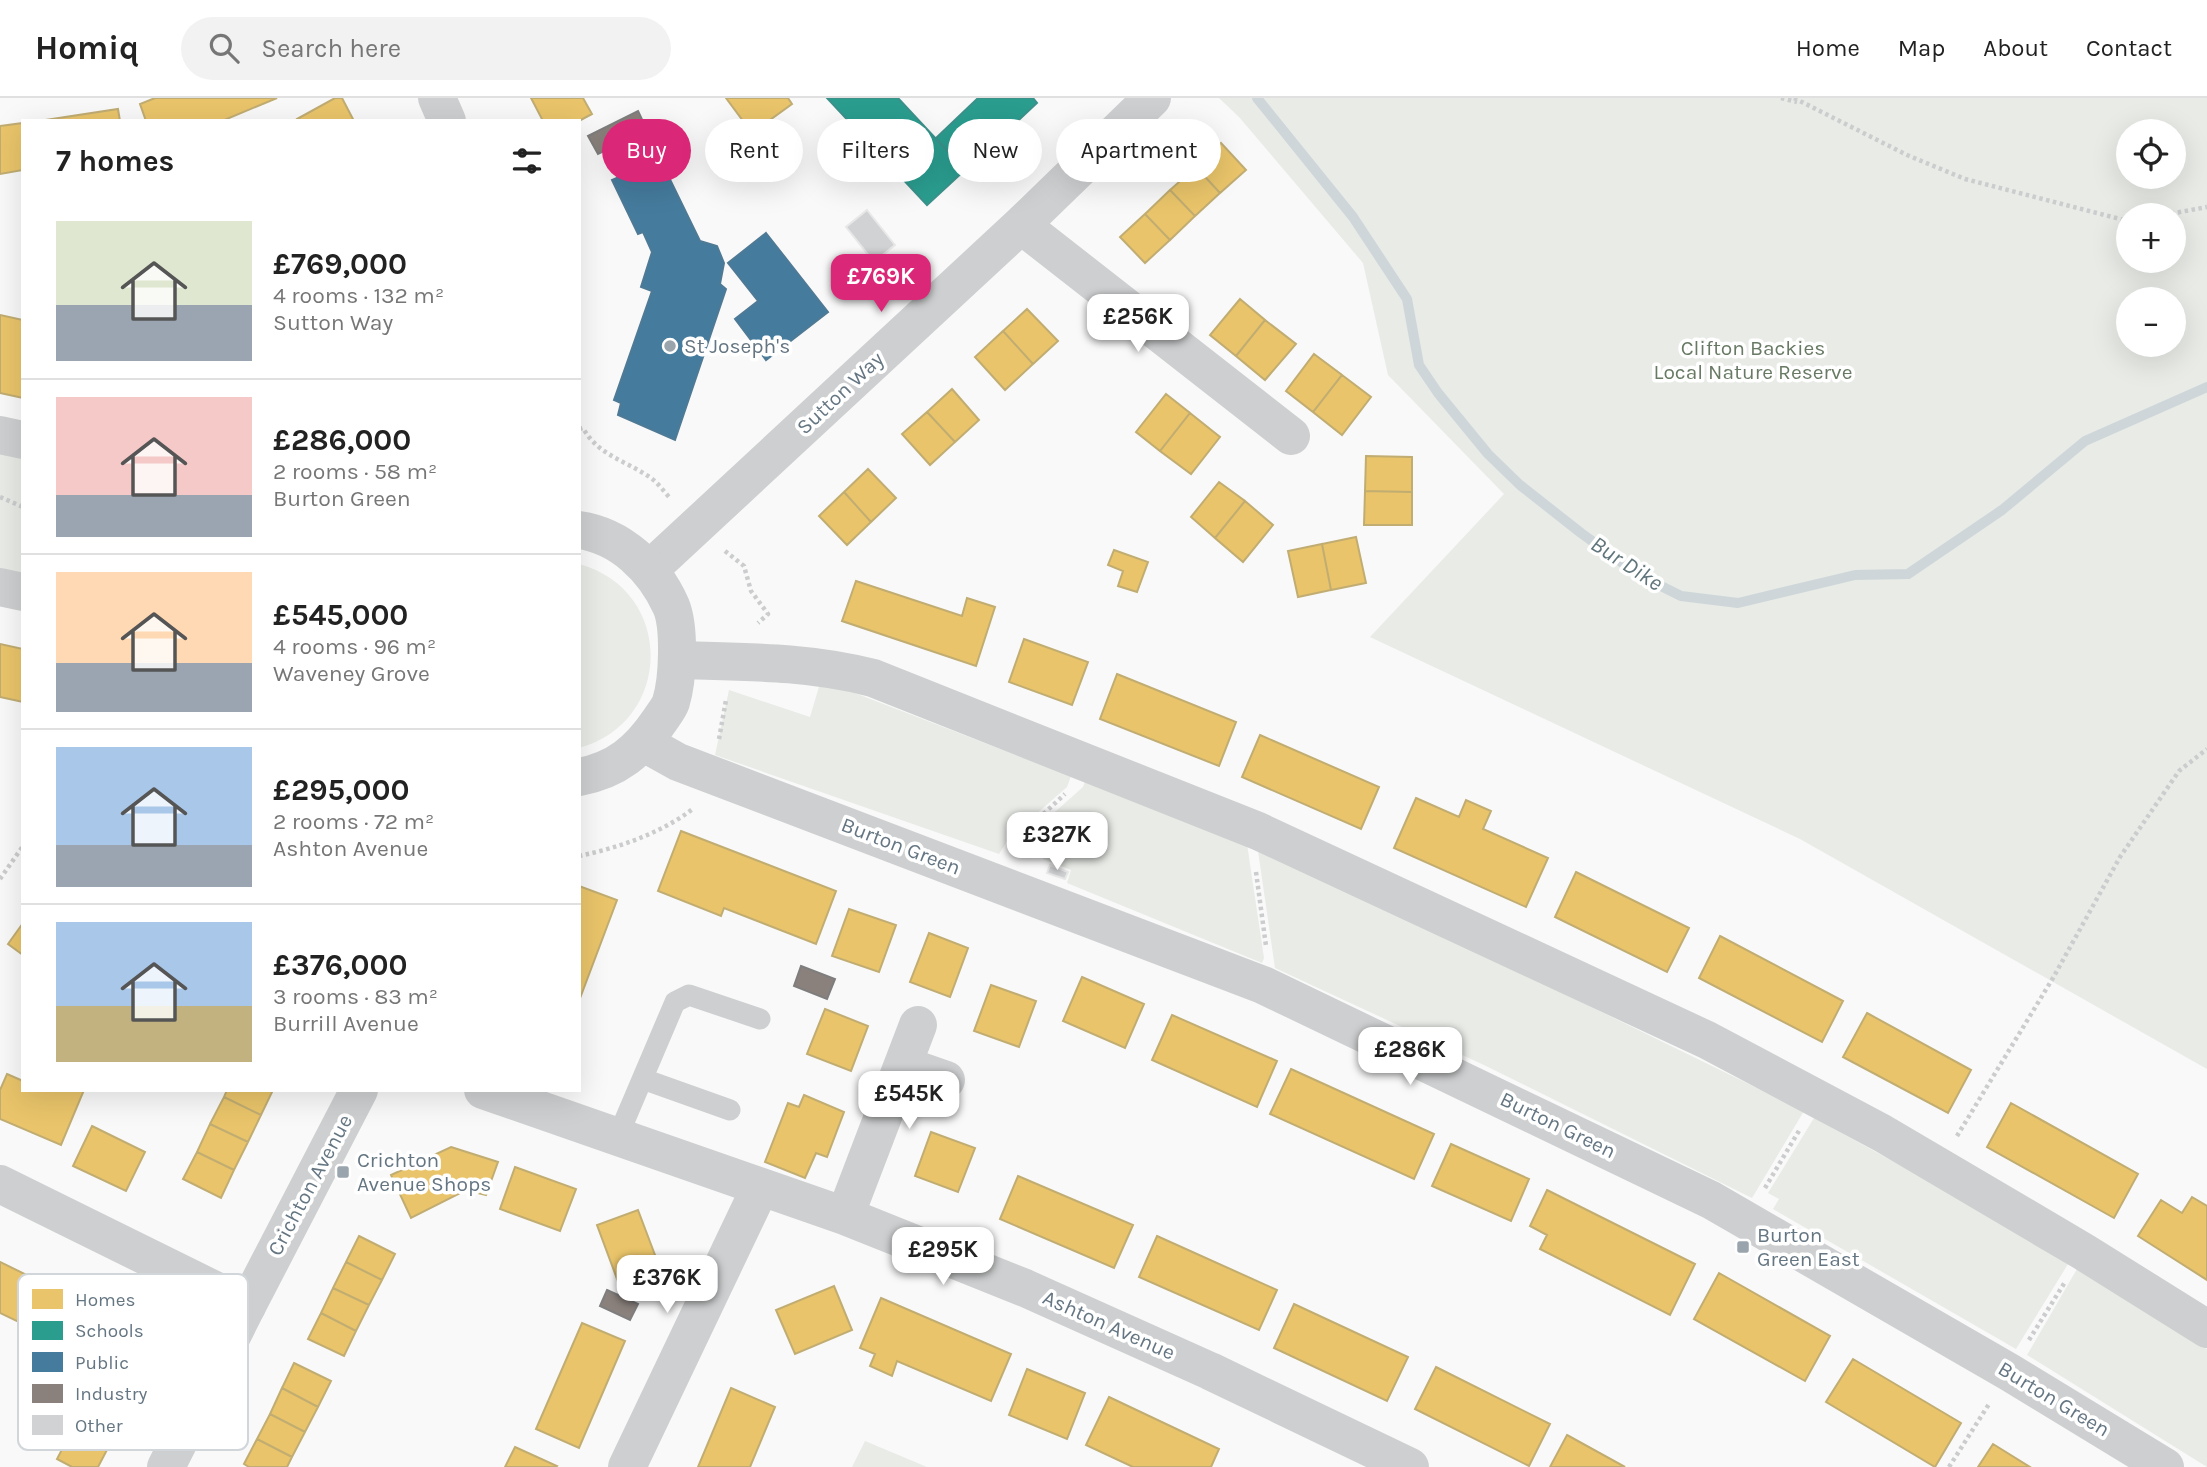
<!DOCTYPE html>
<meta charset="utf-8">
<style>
:root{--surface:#fff;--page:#f2f2f2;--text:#222;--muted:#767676;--line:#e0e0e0;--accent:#db2777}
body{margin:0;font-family:Karla,sans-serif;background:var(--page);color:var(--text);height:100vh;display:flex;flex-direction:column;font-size:26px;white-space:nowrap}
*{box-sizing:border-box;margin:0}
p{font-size:23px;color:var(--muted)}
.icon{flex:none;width:38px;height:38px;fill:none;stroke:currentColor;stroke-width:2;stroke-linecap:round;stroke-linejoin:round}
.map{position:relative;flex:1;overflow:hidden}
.drawer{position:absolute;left:21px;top:21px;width:560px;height:973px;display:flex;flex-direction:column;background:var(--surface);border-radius:0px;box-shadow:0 7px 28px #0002}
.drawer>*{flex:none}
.guide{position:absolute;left:602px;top:21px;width:665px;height:63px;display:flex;gap:14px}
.buttons{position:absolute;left:2116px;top:21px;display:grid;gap:14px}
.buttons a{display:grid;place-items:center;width:70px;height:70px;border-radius:50%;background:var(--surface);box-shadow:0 7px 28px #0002;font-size:35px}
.price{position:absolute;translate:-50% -60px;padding:0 16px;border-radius:14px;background:#fff;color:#222;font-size:23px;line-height:46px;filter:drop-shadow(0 2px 4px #0008)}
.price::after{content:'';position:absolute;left:50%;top:42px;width:21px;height:16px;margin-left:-10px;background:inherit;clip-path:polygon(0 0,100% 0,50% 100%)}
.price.current{background:var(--accent);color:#fff}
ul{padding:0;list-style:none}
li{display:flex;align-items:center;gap:21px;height:175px;padding:0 35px}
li+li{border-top:2px solid var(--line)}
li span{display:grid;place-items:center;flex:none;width:196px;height:140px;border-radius:0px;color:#555}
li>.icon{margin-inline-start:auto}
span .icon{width:84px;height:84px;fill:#fffc;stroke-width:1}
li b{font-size:30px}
h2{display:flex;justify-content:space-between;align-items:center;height:84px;padding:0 35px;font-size:30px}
.chip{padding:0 24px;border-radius:32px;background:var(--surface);box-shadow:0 7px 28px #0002;font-size:24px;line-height:63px}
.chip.current{background:var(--accent);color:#fff}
header{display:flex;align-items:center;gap:42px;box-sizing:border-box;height:98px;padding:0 35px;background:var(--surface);border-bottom:2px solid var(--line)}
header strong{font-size:33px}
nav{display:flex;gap:38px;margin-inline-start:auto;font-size:24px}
.search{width:490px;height:63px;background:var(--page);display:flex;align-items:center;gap:18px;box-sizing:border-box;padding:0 24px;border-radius:38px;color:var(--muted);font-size:26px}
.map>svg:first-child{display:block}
.green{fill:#e8ebe6;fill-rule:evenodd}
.homes{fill:#e9c46a;stroke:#c1ad72;stroke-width:2}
.schools{fill:#2a9d8f;stroke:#3c918b;stroke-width:2}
.public{fill:#457b9d;stroke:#4f7a95;stroke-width:2}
.industry{fill:#8a817c;stroke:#7f7e7e;stroke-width:2}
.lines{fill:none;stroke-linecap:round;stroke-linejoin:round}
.stream{stroke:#ced6d9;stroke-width:10}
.building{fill:#d0d2d3;stroke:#e8e8e8;stroke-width:2}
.path{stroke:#cbcccd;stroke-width:4.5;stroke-dasharray:3.5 3.5;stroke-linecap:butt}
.service{stroke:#cecfd0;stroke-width:21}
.minor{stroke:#cecfd0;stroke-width:38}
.tertiary{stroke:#cecfd0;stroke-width:38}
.poi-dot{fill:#99a4ac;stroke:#fff;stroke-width:2.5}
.labels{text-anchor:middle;stroke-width:7;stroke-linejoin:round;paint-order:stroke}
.poi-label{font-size:21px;fill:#657683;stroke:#fff;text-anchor:start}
.park-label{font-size:21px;fill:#687a64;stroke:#fff}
.street-label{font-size:21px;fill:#657683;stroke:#fff}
.water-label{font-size:23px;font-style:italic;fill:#60757c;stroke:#fff}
.key{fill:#fff;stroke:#d1d6da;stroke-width:2}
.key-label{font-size:19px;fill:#657683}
</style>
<header>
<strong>Homiq</strong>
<div class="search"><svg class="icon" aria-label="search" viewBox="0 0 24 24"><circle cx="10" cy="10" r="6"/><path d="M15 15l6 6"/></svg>Search here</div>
<nav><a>Home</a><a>Map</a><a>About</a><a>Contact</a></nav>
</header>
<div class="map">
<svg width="2207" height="1369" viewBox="0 0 2207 1369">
<rect width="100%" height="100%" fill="#f9f9f9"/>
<path class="green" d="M1219,0H2207V971L1800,741L1370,539L1504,396L1388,277L1363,165L1239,19ZM2128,33H2174V79H2128ZM2128,117H2174V163H2128ZM2128,201H2174V247H2128Z
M0,354L23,359V480L0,475Z
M579,466C675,492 674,624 579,650Z
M821,582L1071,678L1067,689L1009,740L999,756L715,657L729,592L810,619Z
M1086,681L1247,746L1264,860L1262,865L1067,785L1071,772L1043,761L1044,755L1020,745L1083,689Z
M1258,753L1532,880L1804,1013L1752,1100L1486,968L1275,870Z
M1814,1020L1940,1089L2068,1166L2016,1251L1773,1111L1779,1101L1768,1095Z
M2077,1171L2207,1251V1369L2027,1257Z
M865,1343L927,1369H852Z"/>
<path class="homes" d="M155,0H277L222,23H146L140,6Z
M335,0H342L354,23H298L297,21Z
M531,0H583L592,16L579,23H543Z
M726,0H788L792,6L752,35Z
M118,11L120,23H39Z
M23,25V72L0,76V28Z
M1221,45L1246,72L1220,95L1196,69Z
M1196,69L1220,95L1195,118L1170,92Z
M1170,92L1195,118L1170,142L1145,116Z
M1145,116L1170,142L1145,165L1120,139Z
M1240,201L1265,222L1236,258L1210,237Z
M1027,211L1058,243L1033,266L1003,233Z
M0,217L23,222V300L0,295Z
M1265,222L1296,246L1265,282L1236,258Z
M1003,233L1033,266L1005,292L975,259Z
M1314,256L1342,277L1313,314L1286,293Z
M1342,277L1371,299L1342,337L1313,314Z
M952,291L979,322L955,344L927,314Z
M1166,296L1190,315L1160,353L1136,334Z
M927,314L955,344L930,367L902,336Z
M1190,315L1220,339L1191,376L1160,353Z
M1366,358L1412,359V394L1365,393Z
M868,371L896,400L871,424L844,394Z
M1219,384L1245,403L1215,440L1191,419Z
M1365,393L1412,394V427H1364Z
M844,394L871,424L847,447L819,418Z
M1245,403L1273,427L1243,464L1215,440Z
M1356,439L1366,485L1331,492L1322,446Z
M1322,446L1331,492L1298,499L1288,453Z
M1114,452L1148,464L1137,494L1118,488L1123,473L1108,467Z
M856,483L962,518L967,500L995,509L976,568L842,523Z
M1024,541L1088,564L1072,607L1009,584Z
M0,546L23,551V604L0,599Z
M1117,576L1236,624L1219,668L1100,621Z
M1260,637L1379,689L1361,731L1242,679Z
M1416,700L1459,719L1466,702L1491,713L1483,731L1548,760L1526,809L1394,750Z
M681,733L836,793L816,846L724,810L721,818L658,793Z
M1576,774L1689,830L1667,874L1555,819Z
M579,788L617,802L579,903Z
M849,811L896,827L879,874L832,858Z
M23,825V857L8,846Z
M929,835L968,850L950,899L910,884Z
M1720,838L1843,903L1822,944L1699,880Z
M1082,879L1144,906L1125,950L1063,923Z
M991,887L1036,903L1019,949L974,933Z
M825,911L868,928L851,973L807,956Z
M1867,915L1971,972L1948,1015L1843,959Z
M1172,917L1277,963L1257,1009L1152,962Z
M1291,971L1434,1036L1414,1081L1270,1016Z
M7,976L23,983V992H84L61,1047L0,1021V992Z
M227,992H273L261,1017L224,999Z
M804,997L844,1014L827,1059L816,1055L805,1080L765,1064L788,1005L799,1009Z
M224,999L261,1017L248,1044L210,1026Z
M2011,1005L2138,1076L2114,1120L1987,1049Z
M210,1026L248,1044L234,1072L197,1054Z
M92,1028L145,1054L126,1093L73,1068Z
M931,1034L975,1050L958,1094L915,1078Z
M1451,1046L1529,1081L1511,1123L1432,1088Z
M451,1049L498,1064L486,1097L466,1092L411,1120L391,1077Z
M197,1054L234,1072L221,1100L183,1081Z
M515,1069L576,1091L560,1133L500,1111Z
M1018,1078L1133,1127L1114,1170L1000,1121Z
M1547,1092L1695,1166L1670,1217L1540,1151L1547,1137L1530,1128Z
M2192,1099L2207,1108V1182L2138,1138L2161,1102L2182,1115Z
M638,1112L661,1173L620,1189L597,1127Z
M359,1138L395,1156L382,1182L346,1164Z
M1157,1138L1277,1192L1259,1232L1139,1179Z
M0,1164L72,1199L52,1240L0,1215Z
M346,1164L382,1182L369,1207L333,1190Z
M1719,1175L1830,1238L1805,1283L1694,1221Z
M834,1188L852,1232L795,1256L776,1212Z
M333,1190L369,1207L356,1233L321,1215Z
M881,1200L1011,1256L991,1303L897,1263L892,1278L870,1268L875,1256L860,1250Z
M1294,1206L1408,1259L1387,1303L1274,1250Z
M321,1215L356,1233L344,1258L308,1241Z
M582,1225L625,1243L579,1350L536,1331Z
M1853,1261L1961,1325L1935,1369L1826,1304Z
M294,1265L331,1283L318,1309L282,1290Z
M1436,1269L1550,1326L1529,1368L1415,1311Z
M1027,1271L1085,1295L1067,1341L1009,1317Z
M282,1290L318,1309L305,1334L270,1316Z
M731,1290L775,1309L750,1369H698Z
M1109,1299L1219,1351L1211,1369H1133L1086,1347Z
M270,1316L305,1334L292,1359L257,1341Z
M72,1332L108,1350L98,1369H72L57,1361Z
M1567,1337L1625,1369H1550Z
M257,1341L292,1359L287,1369H249L244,1366Z
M1993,1346L2030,1369H1978Z
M515,1349L557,1368L556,1369H505Z"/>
<path class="schools" d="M827,0H898L965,72L927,107Z
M978,0H1033L1037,5L965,72L936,40Z"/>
<path class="public" d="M660,61L700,143L717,148L724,165L720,186L726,191L675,342L618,317L621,305L614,302L652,193L641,189L652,154L643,134L638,136L612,82Z
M766,135L828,214L766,262L735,221L758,203L728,165Z"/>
<path class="industry" d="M638,13L647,32L598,56L588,38Z
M801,868L835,881L827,901L794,888Z
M607,1192L638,1206L630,1222L600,1208Z"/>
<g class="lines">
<path class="stream" d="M1257,0L1353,119L1407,201L1419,267L1438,295L1488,356L1520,387L1581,435L1639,477L1681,498L1738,505L1855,477L1908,476L2002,412L2085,343L2207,289"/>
</g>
<path class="building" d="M867,112L895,147L874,164L846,129Z
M1050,767L1068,774L1065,781L1047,775Z"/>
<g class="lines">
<path class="path" d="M1781,0L1797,4
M1794,0L1907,57L1965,81L2128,123
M2164,117L2207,109
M579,331L583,330C598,357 624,362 648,378C657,383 664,394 671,401
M0,399L23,409
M725,453L744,468L751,493L768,516L758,525
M719,641L726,602
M1010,751L1013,744L1065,696
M579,758C618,750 662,735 694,710
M1256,774L1266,848
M0,781L23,748
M1957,1038L2053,880L2120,759L2179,673L2207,651
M1765,1090L1800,1031
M2029,1242L2065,1184
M1949,1369L1989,1306"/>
<path class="service" d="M643,981L730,1012
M618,1038L675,904L689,897L760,921"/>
<path class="minor" d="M1021,127L1291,338
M0,337L23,342
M649,472L1021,127L1152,0
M0,489L23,494
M678,562C744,564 808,563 873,580L1258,733L1707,942L1882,1035L2084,1154L2207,1231
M644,645L678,664L1263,887L1711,1102L2009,1274L2165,1369
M903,967L946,982
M483,992L845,1118L1025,1190L1210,1273L1410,1369
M0,1086L247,1208
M845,1118L918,927
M627,1369L760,1090"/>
<path class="tertiary" d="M437,0L447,23
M579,432C621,438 654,470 671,508C680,529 678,581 671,604C669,610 664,616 660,622C639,653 617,672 579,679
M166,1369L247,1208L359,992"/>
</g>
<g class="poi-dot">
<circle cx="670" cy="248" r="7"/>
<rect x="336" y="1067" width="14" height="14" rx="3.5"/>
<rect x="1736" y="1142" width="14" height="14" rx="3.5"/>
</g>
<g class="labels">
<g class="poi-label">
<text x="684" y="255">St Joseph's</text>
<text x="357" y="1069">Crichton<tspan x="357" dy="24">Avenue Shops</tspan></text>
<text x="1757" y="1144">Burton<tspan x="1757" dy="24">Green East</tspan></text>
</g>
<g class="park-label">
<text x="1753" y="257">Clifton Backies<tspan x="1753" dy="24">Local Nature Reserve</tspan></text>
</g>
<g class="street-label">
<text transform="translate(840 295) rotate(-43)" y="7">Sutton Way</text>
<text transform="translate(901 748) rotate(21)" y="7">Burton Green</text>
<text transform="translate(1558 1027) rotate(26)" y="7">Burton Green</text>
<text transform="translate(310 1087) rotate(-62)" y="7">Crichton Avenue</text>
<text transform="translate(1109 1227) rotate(24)" y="7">Ashton Avenue</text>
<text transform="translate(2054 1301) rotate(31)" y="7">Burton Green</text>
</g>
<g class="water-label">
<text transform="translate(1627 465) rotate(33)" y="8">Bur Dike</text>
</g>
</g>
<rect x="18" y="1176" width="230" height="176" rx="10" class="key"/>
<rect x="32" y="1191" width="31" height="20" fill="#e9c46a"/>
<rect x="32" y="1223" width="31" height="19" fill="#2a9d8f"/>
<rect x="32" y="1254" width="31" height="20" fill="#457b9d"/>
<rect x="32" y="1286" width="31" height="19" fill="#8a817c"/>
<rect x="32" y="1317" width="31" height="20" fill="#d0d2d3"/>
<g class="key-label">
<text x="75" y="1208">Homes</text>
<text x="75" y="1239">Schools</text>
<text x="75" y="1271">Public</text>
<text x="75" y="1302">Industry</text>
<text x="75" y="1334">Other</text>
</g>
</svg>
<div class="buttons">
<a><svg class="icon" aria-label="locate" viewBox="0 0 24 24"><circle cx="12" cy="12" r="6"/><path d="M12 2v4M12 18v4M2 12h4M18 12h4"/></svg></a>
<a>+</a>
<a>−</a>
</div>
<b class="price current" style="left:881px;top:216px">£769K</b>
<b class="price" style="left:1138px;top:256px">£256K</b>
<b class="price" style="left:1057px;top:774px">£327K</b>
<b class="price" style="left:1410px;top:989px">£286K</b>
<b class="price" style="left:909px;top:1033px">£545K</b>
<b class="price" style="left:943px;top:1189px">£295K</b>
<b class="price" style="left:667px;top:1217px">£376K</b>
<div class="guide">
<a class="chip current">Buy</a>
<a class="chip">Rent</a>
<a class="chip">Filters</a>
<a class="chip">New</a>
<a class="chip">Apartment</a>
</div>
<section class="drawer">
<h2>7 homes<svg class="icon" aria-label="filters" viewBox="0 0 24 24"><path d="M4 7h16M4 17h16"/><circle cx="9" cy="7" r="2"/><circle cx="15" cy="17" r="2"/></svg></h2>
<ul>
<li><span style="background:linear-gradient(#dfe7d0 60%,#9aa5b1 0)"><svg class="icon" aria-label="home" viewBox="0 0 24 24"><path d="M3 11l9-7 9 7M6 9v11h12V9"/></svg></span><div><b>£769,000</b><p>4 rooms · 132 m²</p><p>Sutton Way</p></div></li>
<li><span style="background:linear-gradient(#f6c9c9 70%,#9aa5b1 0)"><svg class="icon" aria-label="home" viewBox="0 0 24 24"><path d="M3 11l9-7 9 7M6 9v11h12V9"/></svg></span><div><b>£286,000</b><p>2 rooms · 58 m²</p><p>Burton Green</p></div></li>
<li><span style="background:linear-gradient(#ffd9b3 65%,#9aa5b1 0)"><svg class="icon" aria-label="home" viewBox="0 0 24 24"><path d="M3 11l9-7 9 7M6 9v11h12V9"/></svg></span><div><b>£545,000</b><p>4 rooms · 96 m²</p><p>Waveney Grove</p></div></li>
<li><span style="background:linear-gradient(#a9c7e8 70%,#9aa5b1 0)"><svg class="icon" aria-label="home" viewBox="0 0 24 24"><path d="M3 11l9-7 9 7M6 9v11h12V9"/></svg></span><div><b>£295,000</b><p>2 rooms · 72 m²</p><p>Ashton Avenue</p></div></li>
<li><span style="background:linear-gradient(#a9c7e8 60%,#c2b280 0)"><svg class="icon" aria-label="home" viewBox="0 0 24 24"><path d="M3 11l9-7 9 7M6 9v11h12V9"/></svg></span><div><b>£376,000</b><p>3 rooms · 83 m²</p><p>Burrill Avenue</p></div></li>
</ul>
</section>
</div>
